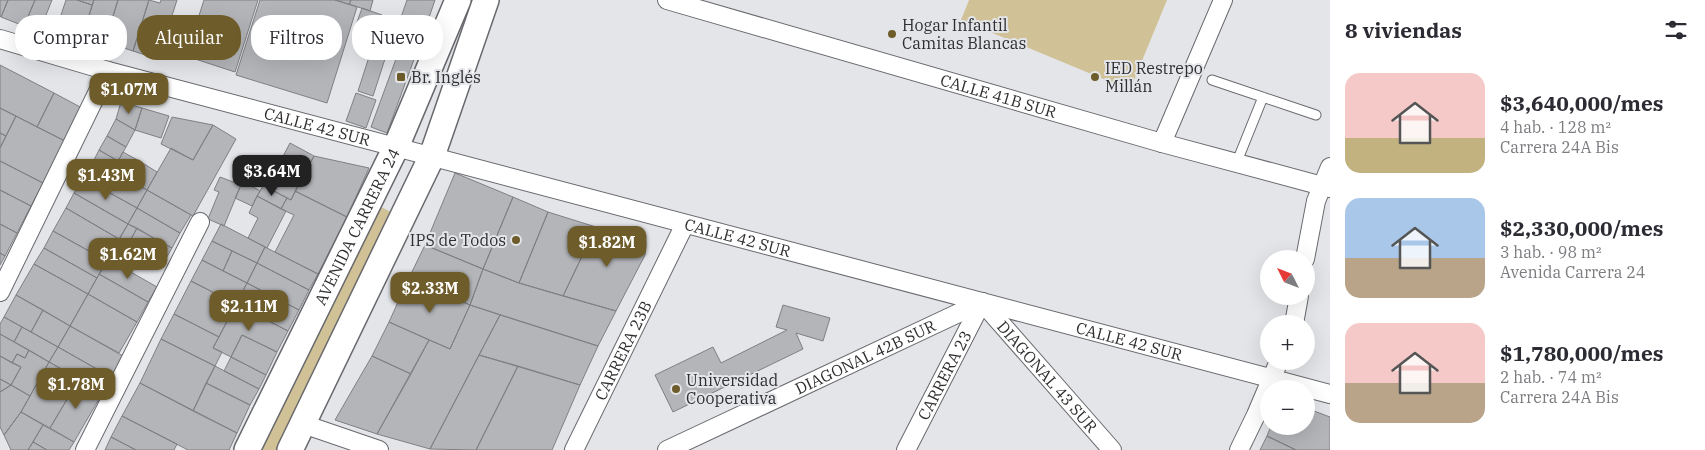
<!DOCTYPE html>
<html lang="es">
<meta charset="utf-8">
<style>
:root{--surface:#fff;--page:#f7f7f7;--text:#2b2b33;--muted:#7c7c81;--accent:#6e5c2a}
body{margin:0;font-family:"IBM Plex Serif",serif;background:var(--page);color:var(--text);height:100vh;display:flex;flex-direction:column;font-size:19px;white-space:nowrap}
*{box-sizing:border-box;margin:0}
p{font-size:16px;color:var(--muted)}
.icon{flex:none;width:28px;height:28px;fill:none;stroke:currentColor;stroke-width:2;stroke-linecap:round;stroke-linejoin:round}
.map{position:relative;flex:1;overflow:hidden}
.panel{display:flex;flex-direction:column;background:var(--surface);width:375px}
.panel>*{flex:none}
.banner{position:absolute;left:15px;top:15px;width:475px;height:45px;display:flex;gap:10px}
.needle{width:32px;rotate:312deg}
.controls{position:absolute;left:1260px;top:250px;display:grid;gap:10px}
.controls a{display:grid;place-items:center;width:55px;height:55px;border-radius:50%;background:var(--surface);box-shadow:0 5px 20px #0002;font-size:25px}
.price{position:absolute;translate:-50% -42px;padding:0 11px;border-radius:10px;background:var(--accent);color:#fff;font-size:16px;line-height:32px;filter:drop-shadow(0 1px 2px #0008)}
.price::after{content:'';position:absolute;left:50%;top:30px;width:15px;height:11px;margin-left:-8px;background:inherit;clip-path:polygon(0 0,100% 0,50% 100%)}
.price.active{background:#222;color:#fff}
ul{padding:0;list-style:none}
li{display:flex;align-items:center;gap:15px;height:125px;padding:0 15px}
li span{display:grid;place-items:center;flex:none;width:140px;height:100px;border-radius:15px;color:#555}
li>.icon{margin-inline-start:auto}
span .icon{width:60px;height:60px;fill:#fffc;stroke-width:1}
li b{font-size:21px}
h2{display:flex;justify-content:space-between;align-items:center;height:60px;padding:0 15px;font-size:21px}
.pill{padding:0 18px;border-radius:20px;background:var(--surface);box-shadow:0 5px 20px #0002;font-size:18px;line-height:45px}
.pill.active{background:var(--accent);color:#fff}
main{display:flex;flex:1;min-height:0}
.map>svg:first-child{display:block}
.green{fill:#d1c196}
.building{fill:#b3b5b9;stroke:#7e8083}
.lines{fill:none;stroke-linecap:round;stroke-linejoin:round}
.lane-casing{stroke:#68696d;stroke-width:11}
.street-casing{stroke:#68696d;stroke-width:20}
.secondary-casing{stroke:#68696d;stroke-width:28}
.lane{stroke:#fff;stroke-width:9}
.street{stroke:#fff;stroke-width:18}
.secondary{stroke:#fff;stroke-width:25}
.poi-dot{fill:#6e5c2a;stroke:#e3e5e9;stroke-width:2}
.labels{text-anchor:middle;stroke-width:4;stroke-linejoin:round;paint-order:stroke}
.poi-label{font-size:16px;fill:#2f2f31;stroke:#e3e5e9;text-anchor:start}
.street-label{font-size:16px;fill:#2f2f31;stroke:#e3e5e9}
</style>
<main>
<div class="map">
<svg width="1330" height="450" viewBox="0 0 1330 450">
<rect width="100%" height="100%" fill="#e3e5e9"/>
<path class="green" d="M969,0H1167L1130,90L961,20Z
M379,206L393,213L278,450H260Z"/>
<path class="building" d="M0,0H8L1,17L0,16Z
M8,0H35L24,26L1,17Z
M35,0H52L42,25L27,19Z
M66,0H77L92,5L81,42L55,33Z
M77,0H94L92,5Z
M94,0H118L105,42L83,35Z
M118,0H149L133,51L105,42Z
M149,0L160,3L161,0H177L158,59L133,51Z
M204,0H258L235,72L186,56Z
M260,0H335L357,7L327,103L236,75Z
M335,0H351L349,4Z
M351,0H373L370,11L349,4Z
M407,0H435L423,35L398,26Z
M362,8L382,15L375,38L354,31Z
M379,26L394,31L373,96L358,91Z
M407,29L423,35L387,133L371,127Z
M0,65L54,93L37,127L0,108Z
M54,93L82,108L65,141L37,127Z
M356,93L376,100L366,128L346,121Z
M121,102L142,108L135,130L116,119Z
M0,108L16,116L6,136L0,133Z
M142,108L169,116L161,138L135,130Z
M16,116L65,141L43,183L0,161V148Z
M172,117L213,125L193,160L161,144Z
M116,119L135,130L126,147L107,136Z
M213,125L236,139L193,216L147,190L171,148L193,160Z
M0,133L6,136L0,148Z
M107,136L126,147L118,161L99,150Z
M290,143L314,156L291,200L267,187Z
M99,150L118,161L123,152L141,162L130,181L94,160Z
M314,156L369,168L347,217L295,191Z
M94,160L147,190L137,208L83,178Z
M0,161L43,183L31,206L0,190Z
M141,162L157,172L147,190L130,181Z
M455,173L513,197L483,269L425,245Z
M220,177L241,185L224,226L208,219L219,192L214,190Z
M83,178L137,208L128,224L74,193Z
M243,181L260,191L252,206L235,198Z
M263,186L287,198L281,209L257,196Z
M0,190L31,206L17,233L0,224Z
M147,190L191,215L180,233L137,208Z
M295,191L347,217L318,274L275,252L294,215L281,209L287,198L291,200Z
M74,193L128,224L119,239L66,208Z
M257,196L286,211L267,248L248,238L258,218L249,213Z
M513,197L548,212L519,283L483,269Z
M66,208L119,239L107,261L53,231Z
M137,208L180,233L172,248L128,224Z
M548,212L596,227L563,296L519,283Z
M0,224L17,233L5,256L0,253Z
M128,224L137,228L117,264L108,259Z
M221,224L265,247L257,263L212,241Z
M596,227L639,235L646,242L645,255L616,311L563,296Z
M137,228L157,240L148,256L128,245Z
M53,231L107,261L97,278L44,248Z
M157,240L172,248L161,267L146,259Z
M212,241L232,251L223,271L202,260Z
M425,245L483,269L470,305L409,278Z
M265,247L318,274L309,290L257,263Z
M44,248L97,278L88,294L34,264Z
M232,251L257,263L247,283L223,271Z
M0,253L5,256L0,265Z
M108,259L157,287L148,302L99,274Z
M202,260L247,283L236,304L191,281Z
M257,263L309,290L299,310L247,283Z
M34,264L88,294L70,326L16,295Z
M483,269L519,283L616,311L598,346L470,305Z
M99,274L148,302L137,322L88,294Z
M409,278L470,305L450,349L389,322Z
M191,281L236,304L219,337L174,314Z
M247,283L299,310L288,331L236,304Z
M88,294L137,322L119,353L70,326Z
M16,295L43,310L31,332L4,317Z
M236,304L288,331L277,352L242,335L231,357L213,348Z
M470,305L500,315L430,449L377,434L429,340L450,349Z
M783,305L830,318L823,341L796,333L803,349L673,412L655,375L713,347L721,363L787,330L776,327Z
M43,310L70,326L58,347L31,332Z
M174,314L219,337L213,348L222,352L215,366L161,339Z
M500,315L598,346L580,385L479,355Z
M4,317L22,327L14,342L0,334V324Z
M389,322L429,340L411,374L372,356Z
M70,326L123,356L111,377L58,347Z
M22,327L58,347L49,362L14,342Z
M0,334L29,350L25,358L17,354L12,363L0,356Z
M242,335L277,352L266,375L231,357Z
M161,339L215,366L193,411L140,383Z
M58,347L111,377L103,392L49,362Z
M29,350L49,362L30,396L11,385L21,367L12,363L17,354L25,358Z
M479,355L518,366L476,450L430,449Z
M0,356L21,367L11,385L0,379Z
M372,356L411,374L377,434L335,420Z
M231,357L266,375L259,389L224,371Z
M49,362L79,379L50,428L21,412Z
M215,366L259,389L250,405L206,383Z
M518,366L580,385L552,450H476Z
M0,379L11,385L0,392Z
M79,379L103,392L74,442L50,428Z
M140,383L237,433L229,450H188L122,416Z
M206,383L250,405L237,433L193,411Z
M11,385L30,396L21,412L4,435L0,427V392Z
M1306,408L1330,417V450H1296L1267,436L1271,426H1306Z
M21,412L43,425L28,450H11L4,435Z
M122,416L177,444L174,450H136L111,437Z
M43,425L74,442L69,450H47L33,442Z
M1267,436L1296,450H1260Z
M111,437L136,450H105Z
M33,442L47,450H28Z"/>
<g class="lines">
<g class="lane-casing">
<path id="lane" d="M1212,80L1316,115
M1236,164L1263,97"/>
</g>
<g class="street-casing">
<g id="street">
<path id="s1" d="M667,0L1162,143L1330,188"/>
<path id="s2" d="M0,39L108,71L1330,394"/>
<path d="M1162,143L1223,0"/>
<path d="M1305,259L1316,201L1330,167"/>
<path d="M0,292L108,71"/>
<path id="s3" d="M982,302L1112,450"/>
<path d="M1294,324L1299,296"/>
<path d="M303,424L379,450"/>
<path d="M85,450L200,222"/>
<path id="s4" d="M574,450L685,224"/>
<path id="s5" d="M667,450L982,302"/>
<path id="s6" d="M906,450L982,302"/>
<path d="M1239,450L1256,415L1279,361"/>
</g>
</g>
<g class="secondary-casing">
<g id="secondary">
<path id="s7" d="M247,450L396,147L458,0"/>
<path d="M290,450L432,156L486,0"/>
</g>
</g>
<use href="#lane" class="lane"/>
<use href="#street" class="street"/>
<use href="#secondary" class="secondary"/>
</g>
<g class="poi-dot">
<circle cx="892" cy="34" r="5"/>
<rect x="396" y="72" width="10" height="10" rx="2.5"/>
<circle cx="1095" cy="77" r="5"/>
<circle cx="516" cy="240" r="5"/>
<circle cx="676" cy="389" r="5"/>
</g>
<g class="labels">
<g class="poi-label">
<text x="902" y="31">Hogar Infantil<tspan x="902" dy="18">Camitas Blancas</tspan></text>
<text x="1105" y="74">IED Restrepo<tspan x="1105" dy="18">Millán</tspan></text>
<text x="411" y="83">Br. Inglés</text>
<text x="506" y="246" text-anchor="end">IPS de Todos</text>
<text x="686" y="386">Universidad<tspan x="686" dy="18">Cooperativa</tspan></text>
</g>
<g class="street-label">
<text dy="6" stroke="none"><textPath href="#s1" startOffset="345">CALLE 41B SUR</textPath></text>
<text dy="6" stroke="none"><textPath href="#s2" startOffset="329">CALLE 42 SUR</textPath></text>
<text dy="6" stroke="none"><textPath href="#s7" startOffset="249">AVENIDA CARRERA 24</textPath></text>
<text dy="6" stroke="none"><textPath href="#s2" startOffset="764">CALLE 42 SUR</textPath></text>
<text dy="6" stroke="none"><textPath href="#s2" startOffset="1169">CALLE 42 SUR</textPath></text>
<text dy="6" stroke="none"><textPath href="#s4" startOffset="111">CARRERA 23B</textPath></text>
<text dy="6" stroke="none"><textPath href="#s5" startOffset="219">DIAGONAL 42B SUR</textPath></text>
<text dy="6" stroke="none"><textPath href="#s6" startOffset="84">CARRERA 23</textPath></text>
<text dy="6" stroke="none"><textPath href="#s3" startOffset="99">DIAGONAL 43 SUR</textPath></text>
</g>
</g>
</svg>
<div class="controls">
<a><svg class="needle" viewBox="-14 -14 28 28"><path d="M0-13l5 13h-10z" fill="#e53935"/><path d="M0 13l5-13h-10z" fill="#7c7c81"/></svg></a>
<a>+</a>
<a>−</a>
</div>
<b class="price" style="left:129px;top:115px">$1.07M</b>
<b class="price active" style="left:272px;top:197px">$3.64M</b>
<b class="price" style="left:106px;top:201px">$1.43M</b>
<b class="price" style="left:607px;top:268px">$1.82M</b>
<b class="price" style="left:128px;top:280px">$1.62M</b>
<b class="price" style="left:430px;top:314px">$2.33M</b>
<b class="price" style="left:249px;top:332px">$2.11M</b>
<b class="price" style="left:76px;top:410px">$1.78M</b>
<div class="banner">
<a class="pill">Comprar</a>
<a class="pill active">Alquilar</a>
<a class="pill">Filtros</a>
<a class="pill">Nuevo</a>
</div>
</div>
<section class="panel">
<h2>8 viviendas<svg class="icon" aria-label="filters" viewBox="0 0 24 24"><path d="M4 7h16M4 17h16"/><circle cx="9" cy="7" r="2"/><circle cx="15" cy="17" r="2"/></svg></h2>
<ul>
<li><span style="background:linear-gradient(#f6c9c9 65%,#c2b280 0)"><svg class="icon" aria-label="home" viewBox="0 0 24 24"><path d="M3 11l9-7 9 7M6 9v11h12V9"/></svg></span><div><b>$3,640,000/mes</b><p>4 hab. · 128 m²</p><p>Carrera 24A Bis</p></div></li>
<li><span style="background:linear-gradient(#a9c7e8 60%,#b9a48a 0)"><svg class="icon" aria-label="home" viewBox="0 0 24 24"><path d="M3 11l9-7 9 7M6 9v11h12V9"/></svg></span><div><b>$2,330,000/mes</b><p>3 hab. · 98 m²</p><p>Avenida Carrera 24</p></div></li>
<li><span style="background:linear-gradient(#f6c9c9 60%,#b9a48a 0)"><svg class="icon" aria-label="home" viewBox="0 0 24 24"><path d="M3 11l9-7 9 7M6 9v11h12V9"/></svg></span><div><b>$1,780,000/mes</b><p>2 hab. · 74 m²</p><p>Carrera 24A Bis</p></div></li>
</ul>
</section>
</main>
